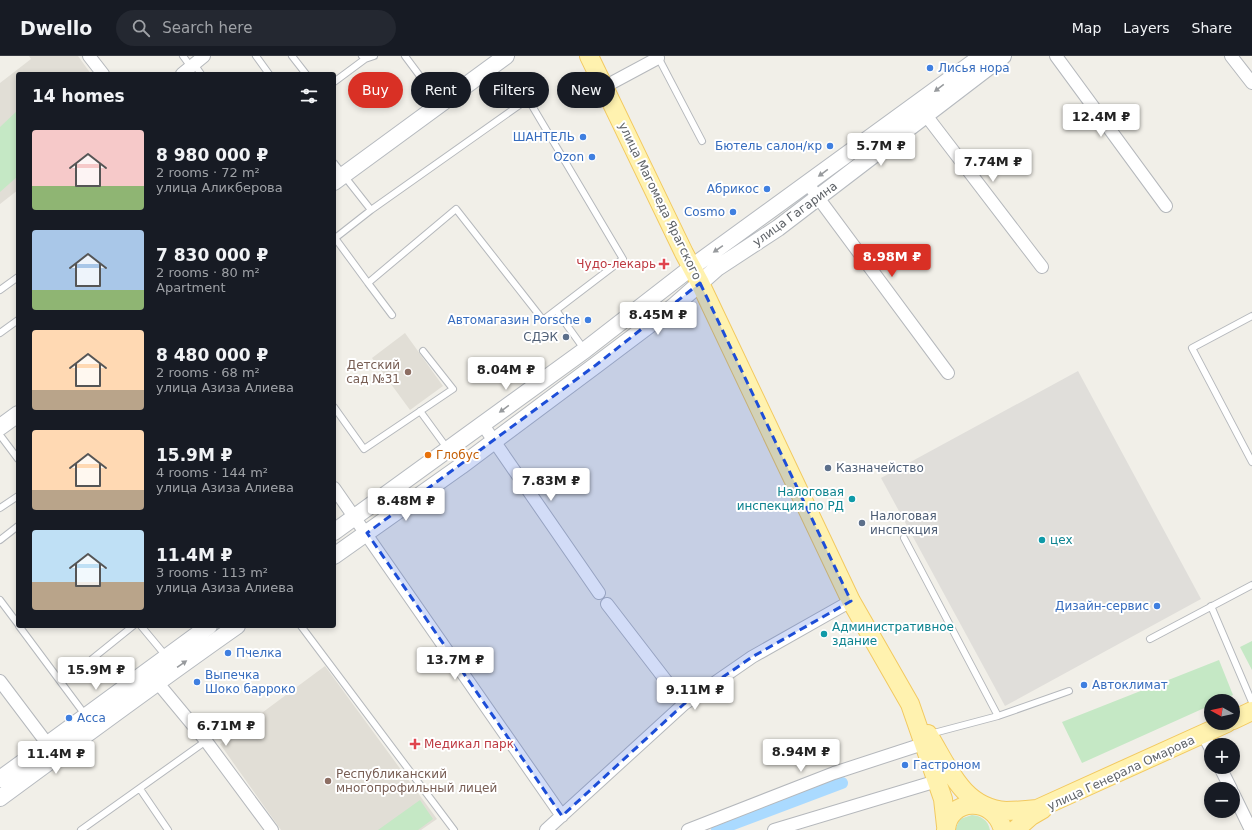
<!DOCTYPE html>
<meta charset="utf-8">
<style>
:root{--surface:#171b24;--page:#242831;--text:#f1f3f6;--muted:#9ea1a6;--line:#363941;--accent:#d93025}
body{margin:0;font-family:"DejaVu Sans",sans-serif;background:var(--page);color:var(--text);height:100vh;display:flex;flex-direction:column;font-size:15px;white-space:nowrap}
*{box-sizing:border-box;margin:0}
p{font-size:13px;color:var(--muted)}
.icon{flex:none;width:22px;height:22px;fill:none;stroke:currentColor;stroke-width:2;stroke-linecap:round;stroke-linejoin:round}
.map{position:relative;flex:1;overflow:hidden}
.panel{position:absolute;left:16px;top:16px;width:320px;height:556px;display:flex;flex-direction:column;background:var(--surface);border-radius:4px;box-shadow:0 2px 6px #0003}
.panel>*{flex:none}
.hud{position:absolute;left:348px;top:16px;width:380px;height:36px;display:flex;gap:8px}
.needle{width:26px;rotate:278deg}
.buttons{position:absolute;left:1204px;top:638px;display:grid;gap:8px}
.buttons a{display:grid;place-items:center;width:36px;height:36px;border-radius:50%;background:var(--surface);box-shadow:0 2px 6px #0003;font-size:20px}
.price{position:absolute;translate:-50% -34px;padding:0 9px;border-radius:4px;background:#fff;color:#222;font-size:13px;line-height:26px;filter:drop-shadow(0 1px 2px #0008)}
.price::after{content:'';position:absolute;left:50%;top:24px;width:12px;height:9px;margin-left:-6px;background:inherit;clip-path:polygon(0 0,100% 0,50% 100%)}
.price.on{background:var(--accent);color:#fff}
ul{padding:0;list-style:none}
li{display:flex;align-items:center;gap:12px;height:100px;padding:0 16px}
li span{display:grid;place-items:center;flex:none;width:112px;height:80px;border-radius:4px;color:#555}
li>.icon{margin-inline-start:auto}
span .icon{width:48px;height:48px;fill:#fffc;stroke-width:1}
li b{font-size:17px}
h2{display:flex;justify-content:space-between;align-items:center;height:48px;padding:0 16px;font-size:17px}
.pill{padding:0 14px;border-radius:18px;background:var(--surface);box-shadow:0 2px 6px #0003;font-size:14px;line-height:36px}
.pill.on{background:var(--accent);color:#fff}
header{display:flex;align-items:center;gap:24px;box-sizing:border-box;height:56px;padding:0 20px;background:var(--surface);border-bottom:1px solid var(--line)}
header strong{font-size:19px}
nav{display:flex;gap:22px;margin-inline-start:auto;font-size:14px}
.search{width:280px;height:36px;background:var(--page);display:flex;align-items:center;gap:10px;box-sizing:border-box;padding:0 14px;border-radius:22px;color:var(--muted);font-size:15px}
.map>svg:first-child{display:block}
.industrial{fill:#e0deda}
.education{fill:#e1ded6}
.green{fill:#c5e8c5}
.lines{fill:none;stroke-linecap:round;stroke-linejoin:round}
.canal{stroke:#aadaff;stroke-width:12}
.lane-casing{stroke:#b5b8bc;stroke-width:8}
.street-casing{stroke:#b5b8bc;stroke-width:14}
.secondary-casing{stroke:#b6babf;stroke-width:18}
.primary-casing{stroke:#f2c960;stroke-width:20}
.lane{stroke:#fff;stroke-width:6}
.street{stroke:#fff;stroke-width:12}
.secondary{stroke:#fff;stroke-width:16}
.primary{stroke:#fff2af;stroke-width:18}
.oneway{fill:#979a9d}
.marked{fill:#1d4ed8;fill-opacity:0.2;stroke:#1d4ed8;stroke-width:3;stroke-dasharray:8 5;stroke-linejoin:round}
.shop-dot{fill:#3f7fe0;stroke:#fff;stroke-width:1.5}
.health-dot{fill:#e0444e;stroke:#fff;stroke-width:1.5}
.service-dot{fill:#5c6f8a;stroke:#fff;stroke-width:1.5}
.education-dot{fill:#8d6e63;stroke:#fff;stroke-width:1.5}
.food-dot{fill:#e8710a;stroke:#fff;stroke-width:1.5}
.culture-dot{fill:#0f9aa8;stroke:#fff;stroke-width:1.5}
.labels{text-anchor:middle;stroke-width:4;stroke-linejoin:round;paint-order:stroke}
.shop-label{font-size:12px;fill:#366cbe;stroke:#fff;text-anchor:end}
.street-label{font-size:12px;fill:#5f6368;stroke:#fff}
.health-label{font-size:12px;fill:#be3a42;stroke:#fff;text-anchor:end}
.service-label{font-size:12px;fill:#4e5e75;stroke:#fff;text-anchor:start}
.education-label{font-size:12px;fill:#785e54;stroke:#fff;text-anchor:end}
.food-label{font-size:12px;fill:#c56008;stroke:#fff;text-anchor:start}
.culture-label{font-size:12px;fill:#0d838f;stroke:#fff;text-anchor:start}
</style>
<header>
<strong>Dwello</strong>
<div class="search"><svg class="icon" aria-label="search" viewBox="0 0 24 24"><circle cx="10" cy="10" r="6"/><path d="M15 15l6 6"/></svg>Search here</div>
<nav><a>Map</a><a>Layers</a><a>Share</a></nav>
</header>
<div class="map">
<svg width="1252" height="774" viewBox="0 0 1252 774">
<rect width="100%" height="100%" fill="#f1efe8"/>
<path class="industrial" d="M1078,315L1201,543L1005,650L881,422Z"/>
<path class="education" d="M29,0H78L91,18H18V134L0,148V27L31,3Z
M405,277L443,330L410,354L372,302Z
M325,610L437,763L421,774H281L220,688Z"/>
<path class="green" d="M18,54V120L0,136V71Z
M1252,585V614L1240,591Z
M1219,604L1233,639L1220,645H1211V649L1082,707L1062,666Z
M420,744L433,763L418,774H378Z
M972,759C981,760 988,764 990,774H955L960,763Z"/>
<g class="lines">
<path class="canal" d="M717,774L842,727"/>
<g class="lane-casing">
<path id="lane" d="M183,0L191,11
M256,0L269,18
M292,0L306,18
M362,0L365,3L374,0
M405,0L440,47
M658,1L702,85
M194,8L201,18
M334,26L365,3
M334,107L371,154L334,183
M335,182L368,227L456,153L543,264L623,203L528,43L371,154
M368,227L392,259
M0,234L18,221
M556,254L584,293
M1252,260L1192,292L1252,406
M0,277L18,264
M334,351L364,393L453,333L423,295
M420,355L447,392
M0,379L18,403
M0,452L18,440
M904,482L998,660L930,678
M0,484L18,470
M0,544L18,568
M1211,550L1252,646
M19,570L86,660
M141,570L166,600
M301,570L454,774
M1150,583L1252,529
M92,603L133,570
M998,660L1069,635
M140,733L168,774
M81,774L206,685"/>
</g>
<g class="street-casing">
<path id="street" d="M89,0L103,18
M1056,0L1166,150
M1231,0L1252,27
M182,18L204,0
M604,31L658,2
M925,58L1042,211
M808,128L948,317
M483,369L599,537
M334,432L562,760
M607,548L684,648
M0,625L52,694
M157,626L206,685L272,774
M1203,678L1211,693
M1220,711L1231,733
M1233,737L1251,774
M546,774L684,648L752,601L851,545
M688,774L834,717L923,688
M774,774L937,725"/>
</g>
<g class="secondary-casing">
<path id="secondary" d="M334,126L506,0
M0,371L18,358
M334,476L585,294L692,211L982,0
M334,500L461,410L596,309L673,251L717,212L778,172L1003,0
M0,723L209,570
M0,742C79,684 157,626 237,570"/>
</g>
<g class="primary-casing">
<path id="primary" d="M589,0L684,197L700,227L851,545L910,648L943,743L946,770
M1233,664L1252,655
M928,678C948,710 962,752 1006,755C1016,755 1027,754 1037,753L1227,667
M946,774C948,742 994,739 1003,774
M1015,774L1031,760L1043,753"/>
</g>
<use href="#lane" class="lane"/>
<use href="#street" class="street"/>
<use href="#secondary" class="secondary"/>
<use href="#primary" class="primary"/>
</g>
<defs><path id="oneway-solid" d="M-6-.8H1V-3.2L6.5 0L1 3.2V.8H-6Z"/></defs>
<g class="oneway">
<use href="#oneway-solid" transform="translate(939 32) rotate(143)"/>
<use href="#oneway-solid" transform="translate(823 117) rotate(144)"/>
<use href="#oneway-solid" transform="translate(718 193) rotate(145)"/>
<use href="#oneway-solid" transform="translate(504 353) rotate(144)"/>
<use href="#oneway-solid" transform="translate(182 608) rotate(-35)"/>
</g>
<path class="marked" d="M700,227L851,545L752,601L684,648L562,760L367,477L596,309Z"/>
<g class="shop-dot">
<circle cx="930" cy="12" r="4"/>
<circle cx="583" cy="81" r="4"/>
<circle cx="830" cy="90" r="4"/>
<circle cx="592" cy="101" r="4"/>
<circle cx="767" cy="133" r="4"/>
<circle cx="733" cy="156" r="4"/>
<circle cx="588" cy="264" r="4"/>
<circle cx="1157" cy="550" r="4"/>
<circle cx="228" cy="597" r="4"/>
<circle cx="197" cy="626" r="4"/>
<circle cx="1084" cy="629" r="4"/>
<circle cx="69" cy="662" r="4"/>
<circle cx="905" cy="709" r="4"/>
</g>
<g class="health-dot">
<path d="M662 202h4v4h4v4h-4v4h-4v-4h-4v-4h4z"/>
<path d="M413 682h4v4h4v4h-4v4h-4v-4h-4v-4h4z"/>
</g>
<g class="service-dot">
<circle cx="566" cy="281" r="4"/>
<circle cx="828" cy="412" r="4"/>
<circle cx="862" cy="467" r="4"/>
</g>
<g class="education-dot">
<circle cx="408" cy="316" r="4"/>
<circle cx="328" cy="725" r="4"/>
</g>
<circle class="food-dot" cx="428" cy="399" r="4"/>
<g class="culture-dot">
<circle cx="852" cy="443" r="4"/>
<circle cx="1042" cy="484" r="4"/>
<circle cx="824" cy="578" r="4"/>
</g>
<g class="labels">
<g class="shop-label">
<text x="938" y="16" text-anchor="start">Лисья нора</text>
<text x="575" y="85">ШАНТЕЛЬ</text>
<text x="822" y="94">Бютель салон/кр</text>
<text x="584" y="105">Ozon</text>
<text x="759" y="137">Абрикос</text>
<text x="725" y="160">Cosmo</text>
<text x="580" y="268">Автомагазин Porsche</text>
<text x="1149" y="554">Дизайн-сервис</text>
<text x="236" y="601" text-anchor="start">Пчелка</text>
<text x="205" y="623" text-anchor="start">Выпечка<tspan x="205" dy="14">Шоко барроко</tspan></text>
<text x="1092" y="633" text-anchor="start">Автоклимат</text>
<text x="77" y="666" text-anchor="start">Асса</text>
<text x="913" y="713" text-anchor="start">Гастроном</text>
</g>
<g class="street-label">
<text transform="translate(660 145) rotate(64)" y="4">улица Магомеда Ярагского</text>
<text transform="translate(795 158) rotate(-36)" y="4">улица Гагарина</text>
<text transform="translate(1121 717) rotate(-25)" y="4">улица Генерала Омарова</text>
</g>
<g class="health-label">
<text x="656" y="212">Чудо-лекарь</text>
<text x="424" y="692" text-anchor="start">Медикал парк</text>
</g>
<g class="service-label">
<text x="558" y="285" text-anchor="end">СДЭК</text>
<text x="836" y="416">Казначейство</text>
<text x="870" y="464">Налоговая<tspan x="870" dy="14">инспекция</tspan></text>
</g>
<g class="education-label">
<text x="400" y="313">Детский<tspan x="400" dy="14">сад №31</tspan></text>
<text x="336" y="722" text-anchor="start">Республиканский<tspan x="336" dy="14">многопрофильный лицей</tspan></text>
</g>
<g class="food-label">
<text x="436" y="403">Глобус</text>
</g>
<g class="culture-label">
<text x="844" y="440" text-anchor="end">Налоговая<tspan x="844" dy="14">инспекция по РД</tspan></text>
<text x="1050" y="488">цех</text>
<text x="832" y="575">Административное<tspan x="832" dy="14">здание</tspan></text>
</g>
</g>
</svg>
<div class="buttons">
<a><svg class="needle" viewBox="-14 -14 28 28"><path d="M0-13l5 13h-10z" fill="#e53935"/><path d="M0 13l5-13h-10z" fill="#9ea1a6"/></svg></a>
<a>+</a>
<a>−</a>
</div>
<b class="price" style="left:1101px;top:82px">12.4M ₽</b>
<b class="price" style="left:881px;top:111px">5.7M ₽</b>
<b class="price" style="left:993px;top:127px">7.74M ₽</b>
<b class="price on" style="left:892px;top:222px">8.98M ₽</b>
<b class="price" style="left:658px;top:280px">8.45M ₽</b>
<b class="price" style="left:506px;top:335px">8.04M ₽</b>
<b class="price" style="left:551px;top:446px">7.83M ₽</b>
<b class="price" style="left:406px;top:466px">8.48M ₽</b>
<b class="price" style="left:455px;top:625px">13.7M ₽</b>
<b class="price" style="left:96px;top:635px">15.9M ₽</b>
<b class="price" style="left:695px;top:655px">9.11M ₽</b>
<b class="price" style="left:226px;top:691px">6.71M ₽</b>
<b class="price" style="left:801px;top:717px">8.94M ₽</b>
<b class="price" style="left:56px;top:719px">11.4M ₽</b>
<div class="hud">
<a class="pill on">Buy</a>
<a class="pill">Rent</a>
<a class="pill">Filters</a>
<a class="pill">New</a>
</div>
<section class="panel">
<h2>14 homes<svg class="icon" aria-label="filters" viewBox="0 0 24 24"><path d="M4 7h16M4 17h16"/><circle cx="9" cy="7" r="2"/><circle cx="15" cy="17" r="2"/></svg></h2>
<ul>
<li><span style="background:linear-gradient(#f6c9c9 70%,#8fb573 0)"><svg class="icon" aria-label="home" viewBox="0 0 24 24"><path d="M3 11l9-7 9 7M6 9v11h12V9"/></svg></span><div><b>8 980 000 ₽</b><p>2 rooms · 72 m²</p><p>улица Аликберова</p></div></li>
<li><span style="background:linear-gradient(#a9c7e8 75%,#8fb573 0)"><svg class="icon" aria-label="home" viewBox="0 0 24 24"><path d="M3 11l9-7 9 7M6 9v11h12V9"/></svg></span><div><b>7 830 000 ₽</b><p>2 rooms · 80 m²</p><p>Apartment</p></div></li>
<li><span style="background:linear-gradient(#ffd9b3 75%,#b9a48a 0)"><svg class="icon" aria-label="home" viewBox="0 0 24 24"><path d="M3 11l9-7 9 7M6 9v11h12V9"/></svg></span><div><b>8 480 000 ₽</b><p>2 rooms · 68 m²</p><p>улица Азиза Алиева</p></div></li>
<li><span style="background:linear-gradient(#ffd9b3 75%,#b9a48a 0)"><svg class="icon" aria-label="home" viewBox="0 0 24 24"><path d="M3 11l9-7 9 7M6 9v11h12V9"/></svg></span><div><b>15.9M ₽</b><p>4 rooms · 144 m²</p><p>улица Азиза Алиева</p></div></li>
<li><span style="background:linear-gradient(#bfe0f5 65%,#b9a48a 0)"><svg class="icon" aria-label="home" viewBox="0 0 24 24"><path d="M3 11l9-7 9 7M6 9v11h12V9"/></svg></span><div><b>11.4M ₽</b><p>3 rooms · 113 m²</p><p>улица Азиза Алиева</p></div></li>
</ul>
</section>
</div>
